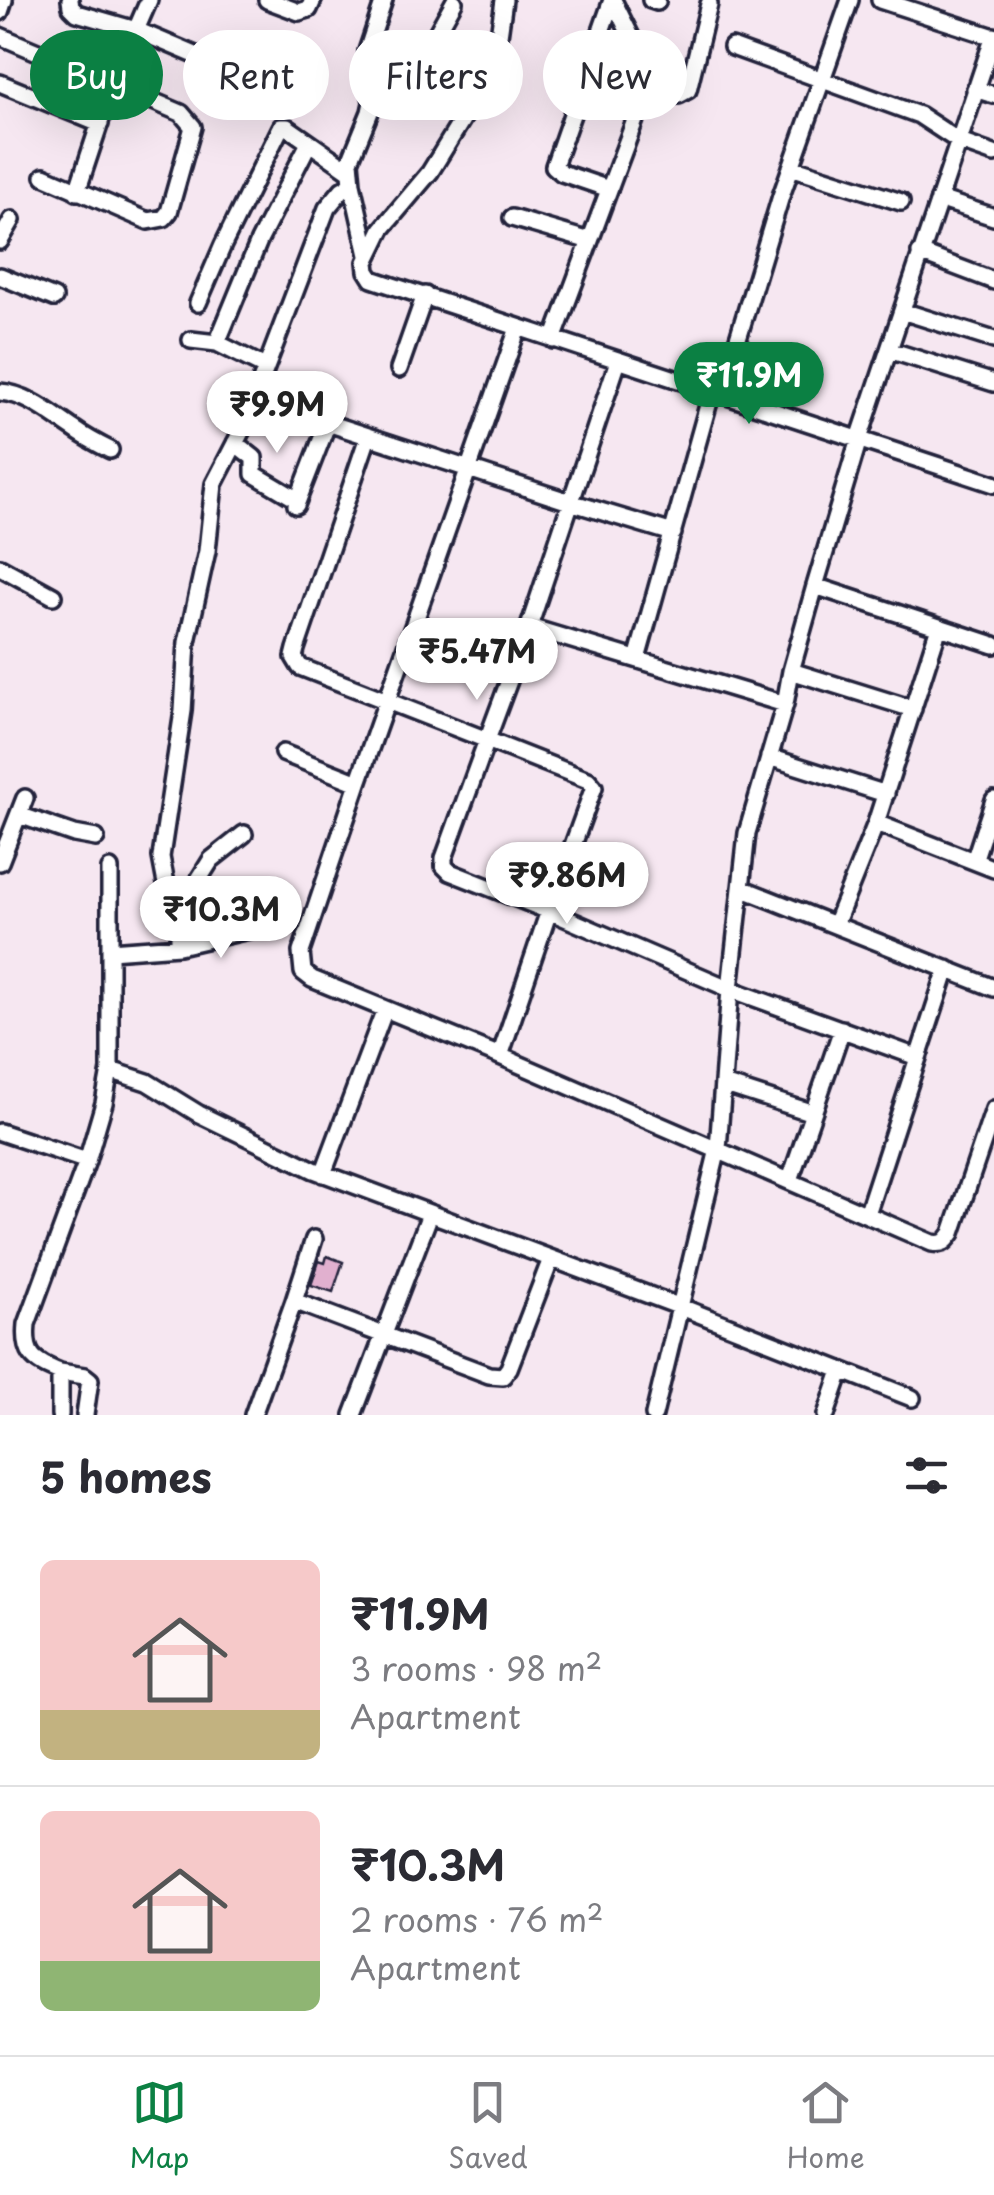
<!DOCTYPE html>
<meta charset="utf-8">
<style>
:root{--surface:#fff;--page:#f2f2f3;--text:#2b2b33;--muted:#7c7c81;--line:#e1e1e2;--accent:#0b8043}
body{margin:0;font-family:"Playpen Sans",sans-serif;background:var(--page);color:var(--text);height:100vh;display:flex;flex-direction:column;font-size:38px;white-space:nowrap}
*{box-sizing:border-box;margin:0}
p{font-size:32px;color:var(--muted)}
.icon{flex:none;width:55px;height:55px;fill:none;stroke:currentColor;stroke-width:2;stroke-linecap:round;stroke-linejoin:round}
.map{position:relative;height:1415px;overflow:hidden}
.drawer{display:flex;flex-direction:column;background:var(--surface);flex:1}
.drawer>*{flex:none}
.hud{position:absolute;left:30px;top:30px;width:935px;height:90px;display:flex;gap:20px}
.price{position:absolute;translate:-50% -85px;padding:0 22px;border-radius:35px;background:#fff;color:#222;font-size:32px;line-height:65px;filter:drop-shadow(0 2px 5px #0008)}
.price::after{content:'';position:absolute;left:50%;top:60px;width:30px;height:22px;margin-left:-15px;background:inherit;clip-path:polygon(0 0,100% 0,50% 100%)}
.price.selected{background:var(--accent);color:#fff}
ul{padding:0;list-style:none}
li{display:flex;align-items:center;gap:30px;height:250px;padding:0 40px}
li+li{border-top:2px solid var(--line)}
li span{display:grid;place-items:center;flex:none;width:280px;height:200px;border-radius:15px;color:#555}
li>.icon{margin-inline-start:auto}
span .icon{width:120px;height:120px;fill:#fffc;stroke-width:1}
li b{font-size:42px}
h2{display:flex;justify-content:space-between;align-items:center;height:120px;padding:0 40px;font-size:42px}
.tag{padding:0 35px;border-radius:45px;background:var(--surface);box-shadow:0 10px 40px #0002;font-size:35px;line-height:90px}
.tag.selected{background:var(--accent);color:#fff}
.tab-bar{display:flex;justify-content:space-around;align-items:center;height:140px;border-top:2px solid var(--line);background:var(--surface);font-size:28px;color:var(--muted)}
.tab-bar a{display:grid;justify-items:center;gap:5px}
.tab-bar .selected{color:var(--accent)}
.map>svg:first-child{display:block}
.building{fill:#e1b0cf;stroke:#22223b;stroke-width:2.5}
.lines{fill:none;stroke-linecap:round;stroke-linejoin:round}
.minor-casing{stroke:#22223b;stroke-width:22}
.minor{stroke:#fff;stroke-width:15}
</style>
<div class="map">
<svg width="994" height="1415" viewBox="0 0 994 1415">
<rect width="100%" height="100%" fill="#f6e7f1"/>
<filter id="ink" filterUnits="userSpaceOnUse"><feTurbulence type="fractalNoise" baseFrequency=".01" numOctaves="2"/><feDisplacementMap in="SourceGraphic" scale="20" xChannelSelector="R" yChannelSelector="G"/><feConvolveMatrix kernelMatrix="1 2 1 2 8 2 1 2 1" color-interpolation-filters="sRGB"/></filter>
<g filter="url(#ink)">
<path class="building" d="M327,1256L343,1262L333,1292L311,1285L319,1261L325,1263Z"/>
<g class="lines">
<g class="minor-casing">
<path id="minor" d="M70,0L71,7L77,13L136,30L259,82
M267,0L299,12L309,9L313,0
M504,0L499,36L486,81L430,172L382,229L366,262L367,271L372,279L994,484
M613,0L655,85
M651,0L657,2
M880,0L994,37
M454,2L434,38L435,43L491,68
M0,12L4,0
M0,36L181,113L193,127L169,212L164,218L148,221L44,176
M732,47L919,115L960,142L994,154
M0,83L100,124
M975,89L994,95
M791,167L901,202
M609,189L562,173L554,166L612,0
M77,192L113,83L149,0
M939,199L994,217
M512,218L590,241
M0,241L12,220
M920,253L994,281
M368,255L352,184L350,161L370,112L372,103L367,51L384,0
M0,276L54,298
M198,303L223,245L281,127H287L350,171
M902,311L994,340
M518,328L358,783L301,952L303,972L312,979L500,1056L932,1243C943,1245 946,1242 952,1233L994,1109
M191,340L217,343L265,367
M553,340L644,96L650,86H659L679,95L688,90L709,4
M217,343L259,241L309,143
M889,350L994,383
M729,368L781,196L850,0
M399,369L425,295
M0,392C28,394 51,414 74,429C85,437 98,444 110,450
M368,437L296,649L294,657L300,667L487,740L529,627L785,704
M235,443L254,458V474L298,500
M296,505L325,430L331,424L570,502L673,533
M0,567L53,596
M815,586L994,645
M529,627L618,361
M939,627L876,823L994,869
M637,659L712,391
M791,671L913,709
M283,753L358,783
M769,757L886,794
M19,815L74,834L96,838
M974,861L994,800
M0,862L25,798
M110,869V951
M741,888L994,988
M176,908L189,895L211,860L244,834
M835,925L876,823
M179,946L253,929
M500,1056L549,911L594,787L588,780L487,740L444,858V866L450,872L549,911L730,989L917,1057
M110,1070V951L179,946V916L167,889L161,857L183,711L187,642L207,551L214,484L243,428L327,208L342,190L352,184
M723,1084L813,1113
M0,1132L87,1161L104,1103L110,1070L147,1082L199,1114L314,1170L681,1307L912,1398
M323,1174L385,1009
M790,1180L842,1029
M867,1214L947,969
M294,1301L314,1239
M60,1372L85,1376L90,1380L85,1415
M60,1415V1372C32,1361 24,1354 27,1324L87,1161
M253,1415L294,1301L489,1375L503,1376L509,1368L551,1259
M353,1415L430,1214
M654,1415L718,1149L730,989L747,833L785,704L791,671L815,586L859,439L994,36
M826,1415L841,1371"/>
</g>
<use href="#minor" class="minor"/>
</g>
</g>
</svg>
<b class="price selected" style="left:749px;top:427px">₹11.9M</b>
<b class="price" style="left:277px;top:456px">₹9.9M</b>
<b class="price" style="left:477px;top:703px">₹5.47M</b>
<b class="price" style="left:567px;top:927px">₹9.86M</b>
<b class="price" style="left:221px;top:961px">₹10.3M</b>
<div class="hud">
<a class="tag selected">Buy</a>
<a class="tag">Rent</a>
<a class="tag">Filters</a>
<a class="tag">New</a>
</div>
</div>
<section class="drawer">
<h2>5 homes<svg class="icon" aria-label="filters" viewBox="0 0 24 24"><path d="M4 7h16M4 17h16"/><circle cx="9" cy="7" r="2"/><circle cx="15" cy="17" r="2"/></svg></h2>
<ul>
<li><span style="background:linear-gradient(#f6c9c9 75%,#c2b280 0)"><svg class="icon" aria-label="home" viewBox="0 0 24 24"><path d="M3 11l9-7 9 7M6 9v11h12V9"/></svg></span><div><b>₹11.9M</b><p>3 rooms · 98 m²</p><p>Apartment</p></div></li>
<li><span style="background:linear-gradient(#f6c9c9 75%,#8fb573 0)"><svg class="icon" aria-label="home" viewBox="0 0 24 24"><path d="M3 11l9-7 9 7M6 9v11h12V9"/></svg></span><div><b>₹10.3M</b><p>2 rooms · 76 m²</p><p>Apartment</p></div></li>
</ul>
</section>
<nav class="tab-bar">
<a class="selected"><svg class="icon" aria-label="map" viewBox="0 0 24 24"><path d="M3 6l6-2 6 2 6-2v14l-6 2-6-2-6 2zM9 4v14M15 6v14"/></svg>Map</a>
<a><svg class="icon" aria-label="saved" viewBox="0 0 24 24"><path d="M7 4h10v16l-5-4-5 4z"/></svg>Saved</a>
<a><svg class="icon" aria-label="home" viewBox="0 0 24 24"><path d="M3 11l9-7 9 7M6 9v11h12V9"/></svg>Home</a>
</nav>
